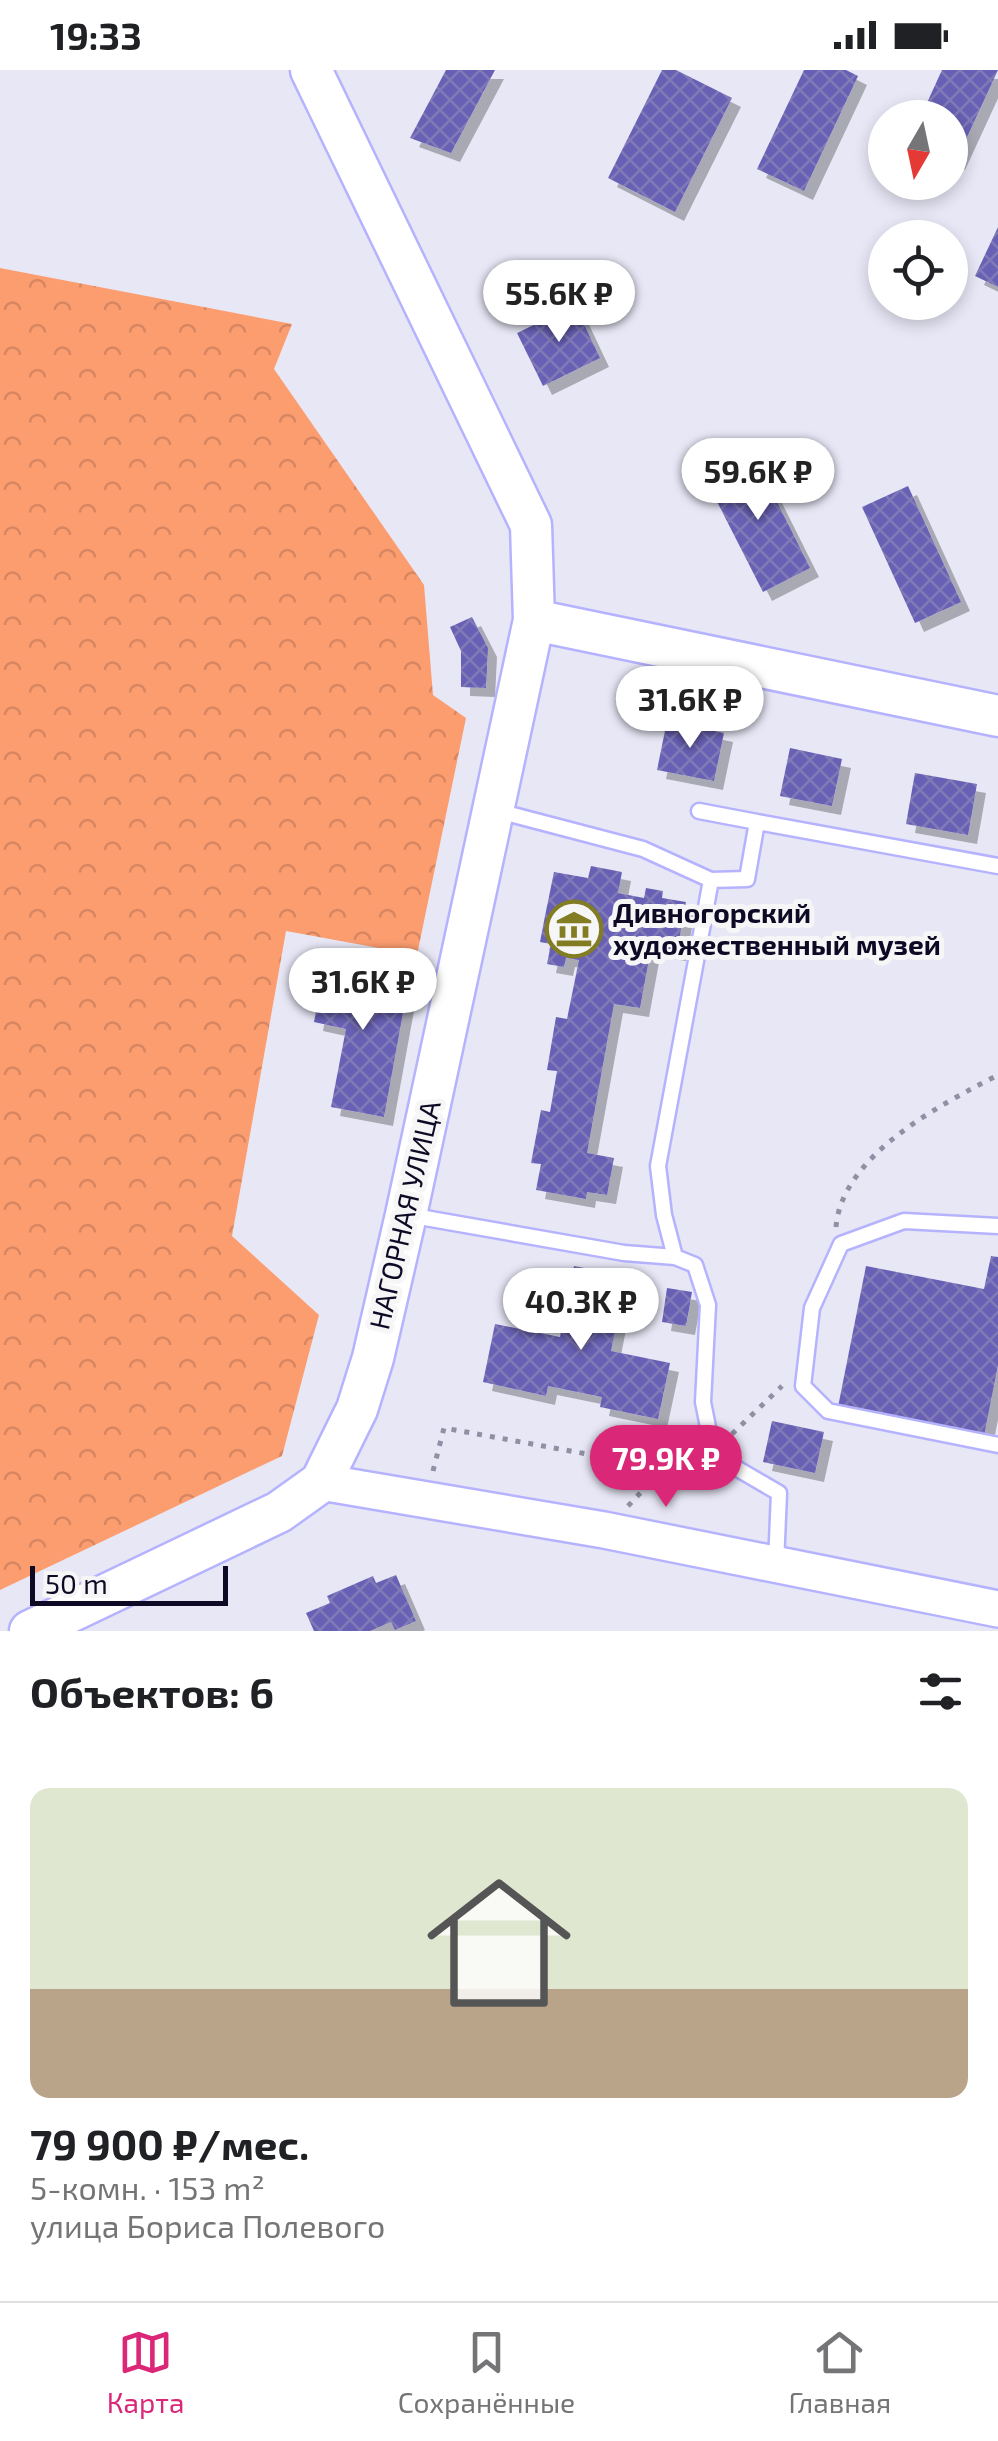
<!DOCTYPE html>
<html lang="ru">
<meta charset="utf-8">
<style>
:root{--surface:#fff;--page:#f2f2f2;--text:#202124;--muted:#757577;--line:#e0e0e0;--accent:#db2777}
body{margin:0;font-family:"Exo 2",sans-serif;background:var(--page);color:var(--text);height:100vh;display:flex;flex-direction:column;font-size:38px;white-space:nowrap}
*{box-sizing:border-box;margin:0}
p{font-size:32px;color:var(--muted)}
.icon{flex:none;width:55px;height:55px;fill:none;stroke:currentColor;stroke-width:2;stroke-linecap:round;stroke-linejoin:round}
.map{position:relative;height:1561px;overflow:hidden}
.side{display:flex;flex-direction:column;background:var(--surface);flex:1}
.side>*{flex:none}
.needle{width:65px;rotate:189deg}
.controls{position:absolute;left:868px;top:30px;display:grid;gap:20px}
.controls a{display:grid;place-items:center;width:100px;height:100px;border-radius:50%;background:var(--surface);box-shadow:0 5px 15px #0003;font-size:50px}
.scale{position:absolute;left:30px;bottom:25px;width:198px;box-sizing:border-box;padding-left:10px;border:5px solid #0e0a25;border-top:0;font-size:28px;line-height:35px;white-space:nowrap;color:#0e0a25;-webkit-text-stroke:8px #f6f6f6;paint-order:stroke}
.price{position:absolute;translate:-50% -85px;padding:0 22px;border-radius:35px;background:#fff;color:#222;font-size:32px;line-height:65px;filter:drop-shadow(0 2px 5px #0008)}
.price::after{content:'';position:absolute;left:50%;top:60px;width:30px;height:22px;margin-left:-15px;background:inherit;clip-path:polygon(0 0,100% 0,50% 100%)}
.price.active{background:var(--accent);color:#fff}
ul{padding:0;list-style:none}
li{display:grid;align-content:center;gap:20px;height:530px;padding:0 30px}
li+li{border-top:2px solid var(--line)}
li span{display:grid;place-items:center;height:310px;border-radius:20px;color:#555}
li>.icon{margin-inline-start:auto}
span .icon{width:180px;height:180px;fill:#fffc;stroke-width:1}
li b{font-size:42px}
h2{display:flex;justify-content:space-between;align-items:center;height:120px;padding:0 30px;font-size:42px}
.status{display:flex;justify-content:space-between;align-items:center;height:70px;padding:0 50px;background:var(--surface);direction:ltr}
.status svg{height:28px;fill:currentColor}
.dock{display:flex;justify-content:space-around;align-items:center;height:140px;border-top:2px solid var(--line);background:var(--surface);font-size:28px;color:var(--muted)}
.dock a{display:grid;justify-items:center;gap:5px}
.dock .active{color:var(--accent)}
.map>svg:first-child{display:block}
.forest{fill:url(#forest-crowns)}
.building{fill:url(#building-cross-hatch);filter:url(#shadow)}
.lines{fill:none;stroke-linecap:round;stroke-linejoin:round}
.service-casing{stroke:#b6b3fe;stroke-width:19}
.tertiary-casing{stroke:#b6b3fe;stroke-width:40}
.secondary-casing{stroke:#b6b3fe;stroke-width:45}
.path{stroke:#918fa3;stroke-width:5;stroke-dasharray:5 8;stroke-linecap:butt}
.service{stroke:#fff;stroke-width:14}
.tertiary{stroke:#fff;stroke-width:35}
.secondary{stroke:#fff;stroke-width:40}
.labels{text-anchor:middle;stroke-width:10;stroke-linejoin:round;paint-order:stroke}
.poi-label{font-size:28px;font-weight:bold;fill:#0e0a25;stroke:#f6f6f6;text-anchor:start}
.street-label{font-size:28px;fill:#0e0a25;stroke:#f6f6f6}
</style>
<div class="status"><b>19:33</b><svg viewBox="0 0 49 12"><path d="M0 12V9h3v3zM5 12V6h3v6zM10 12V3h3v9zM15 12V0h3v12zM26 1h20v11H26zM47 4h2v5h-2z"/></svg></div>
<div class="map">
<svg width="998" height="1561" viewBox="0 0 998 1561">
<defs>
<pattern id="forest-crowns" width="20" height="18" patternUnits="userSpaceOnUse" patternTransform="scale(2.5)"><rect width="20" height="18" fill="#fc9d70"/><path d="M2 6a3 3 0 1 1 6 0M12 15a3 3 0 1 1 6 0" fill="none" stroke="#d78661"/></pattern>
<pattern id="building-cross-hatch" width="8" height="8" patternUnits="userSpaceOnUse" patternTransform="scale(2.5)"><rect width="8" height="8" fill="#6860b4"/><path d="M0 0l8 8M0 8l8-8" fill="none" stroke="#807ab7"/></pattern>
<filter id="shadow"><feDropShadow dx="9" dy="9" stdDeviation="0" flood-color="#0004"/></filter>
</defs>
<rect width="100%" height="100%" fill="#e7e7f6"/>
<path class="forest" d="M0,198L292,254L274,299L424,515L433,625L466,648L417,885L286,861L232,1166L319,1245L282,1386L0,1520Z"/>
<path class="building" d="M446,0H495L451,83L410,68Z
M662,0H676L732,28L675,142L608,108Z
M804,0H846L858,6L804,121L757,99Z
M942,0H998L956,91L950,88V48H920Z
M998,157V217L975,206Z
M575,235L600,288L543,316L517,263Z
M753,384L810,498L763,522L705,408Z
M908,416L961,532L915,553L862,437Z
M472,547L488,578L486,618L461,617V581L450,557Z
M667,651L724,663L714,711L657,700Z
M790,678L842,689L832,736L780,726Z
M915,703L977,714L968,765L906,754Z
M591,796L622,802L618,823L644,828L646,818L663,821L662,828L686,832L677,882L651,878L640,938L614,934L587,1083L614,1088L607,1125L587,1122L586,1129L536,1120L541,1094L531,1093L541,1040L550,1042L557,1001L547,1000L556,947L567,949L579,890L566,888L564,897L547,894L551,874L540,872L545,846L554,802L588,808Z
M325,892L409,910L384,1047L331,1037L346,959L314,952Z
M991,1186L998,1187V1295L984,1366L838,1337L866,1196L984,1219Z
M574,1196L626,1206L611,1281L670,1293L658,1349L600,1337L602,1327L548,1316L546,1326L483,1312L495,1254L560,1267Z
M667,1218L692,1222L686,1256L662,1252Z
M772,1351L824,1362L815,1403L763,1392Z
M396,1505L416,1551L395,1560L391,1552L370,1561H314L306,1543L330,1533L327,1526L373,1506L376,1513Z"/>
<g class="lines">
<g class="service-casing">
<path id="service" d="M498,741L643,779L711,810L747,809L757,752L998,796
M699,741L757,752
M408,1145L624,1183L675,1187L695,1195L708,1235L703,1332L709,1362L731,1395L779,1423L776,1494
M998,1156L904,1151L841,1174L812,1238L803,1316L828,1341L998,1375
M675,1187L664,1145L658,1096L711,810"/>
</g>
<g class="tertiary-casing">
<path id="tertiary" d="M321,1412L604,1460L998,1539"/>
</g>
<g class="secondary-casing">
<path id="secondary" d="M534,550L998,646
M30,1561L279,1442L321,1412L357,1339L373,1288L406,1145L534,550L531,455L311,0"/>
</g>
<path class="path" d="M836,1157C842,1085 940,1035 998,1005
M732,1364L782,1316
M433,1401L444,1358L664,1398
M628,1436L664,1398L703,1384"/>
<use href="#service" class="service"/>
<use href="#tertiary" class="tertiary"/>
<use href="#secondary" class="secondary"/>
</g>
<defs>
<g id="museum-ring" transform="scale(2.875)"><circle r="9.5" fill="#f6f6f6" stroke="#827c22" stroke-width="1.5"/><path d="M0-6L6-3V-2H-6V-3ZM-5-1h2V3h-2ZM-1-1h2V3h-2ZM3-1h2V3H3ZM-6 4H6V6H-6Z" fill="#827c22"/></g>
</defs>
<g fill-rule="evenodd">
<use href="#museum-ring" x="574" y="859"/>
</g>
<g class="labels">
<g class="poi-label">
<text x="613" y="853">Дивногорский<tspan x="613" dy="32">художественный музей</tspan></text>
</g>
<g class="street-label">
<text transform="translate(405 1145) rotate(-77)" y="10">НАГОРНАЯ УЛИЦА</text>
</g>
</g>
</svg>
<div class="controls">
<a><svg class="needle" viewBox="-14 -14 28 28"><path d="M0-13l5 13h-10z" fill="#e53935"/><path d="M0 13l5-13h-10z" fill="#757577"/></svg></a>
<a><svg class="icon" aria-label="locate" viewBox="0 0 24 24"><circle cx="12" cy="12" r="6"/><path d="M12 2v4M12 18v4M2 12h4M18 12h4"/></svg></a>
</div>
<div class="scale">50 m</div>
<b class="price" style="left:559px;top:275px">55.6K ₽</b>
<b class="price" style="left:758px;top:453px">59.6K ₽</b>
<b class="price" style="left:690px;top:681px">31.6K ₽</b>
<b class="price" style="left:363px;top:963px">31.6K ₽</b>
<b class="price" style="left:581px;top:1283px">40.3K ₽</b>
<b class="price active" style="left:666px;top:1440px">79.9K ₽</b>
</div>
<section class="side">
<h2>Объектов: 6<svg class="icon" aria-label="filters" viewBox="0 0 24 24"><path d="M4 7h16M4 17h16"/><circle cx="9" cy="7" r="2"/><circle cx="15" cy="17" r="2"/></svg></h2>
<ul>
<li><span style="background:linear-gradient(#dfe7d0 65%,#b9a48a 0)"><svg class="icon" aria-label="home" viewBox="0 0 24 24"><path d="M3 11l9-7 9 7M6 9v11h12V9"/></svg></span><div><b>79 900 ₽/мес.</b><p>5-комн. · 153 m²</p><p>улица Бориса Полевого</p></div></li>
</ul>
</section>
<nav class="dock">
<a class="active"><svg class="icon" aria-label="map" viewBox="0 0 24 24"><path d="M3 6l6-2 6 2 6-2v14l-6 2-6-2-6 2zM9 4v14M15 6v14"/></svg>Карта</a>
<a><svg class="icon" aria-label="saved" viewBox="0 0 24 24"><path d="M7 4h10v16l-5-4-5 4z"/></svg>Сохранённые</a>
<a><svg class="icon" aria-label="home" viewBox="0 0 24 24"><path d="M3 11l9-7 9 7M6 9v11h12V9"/></svg>Главная</a>
</nav>
